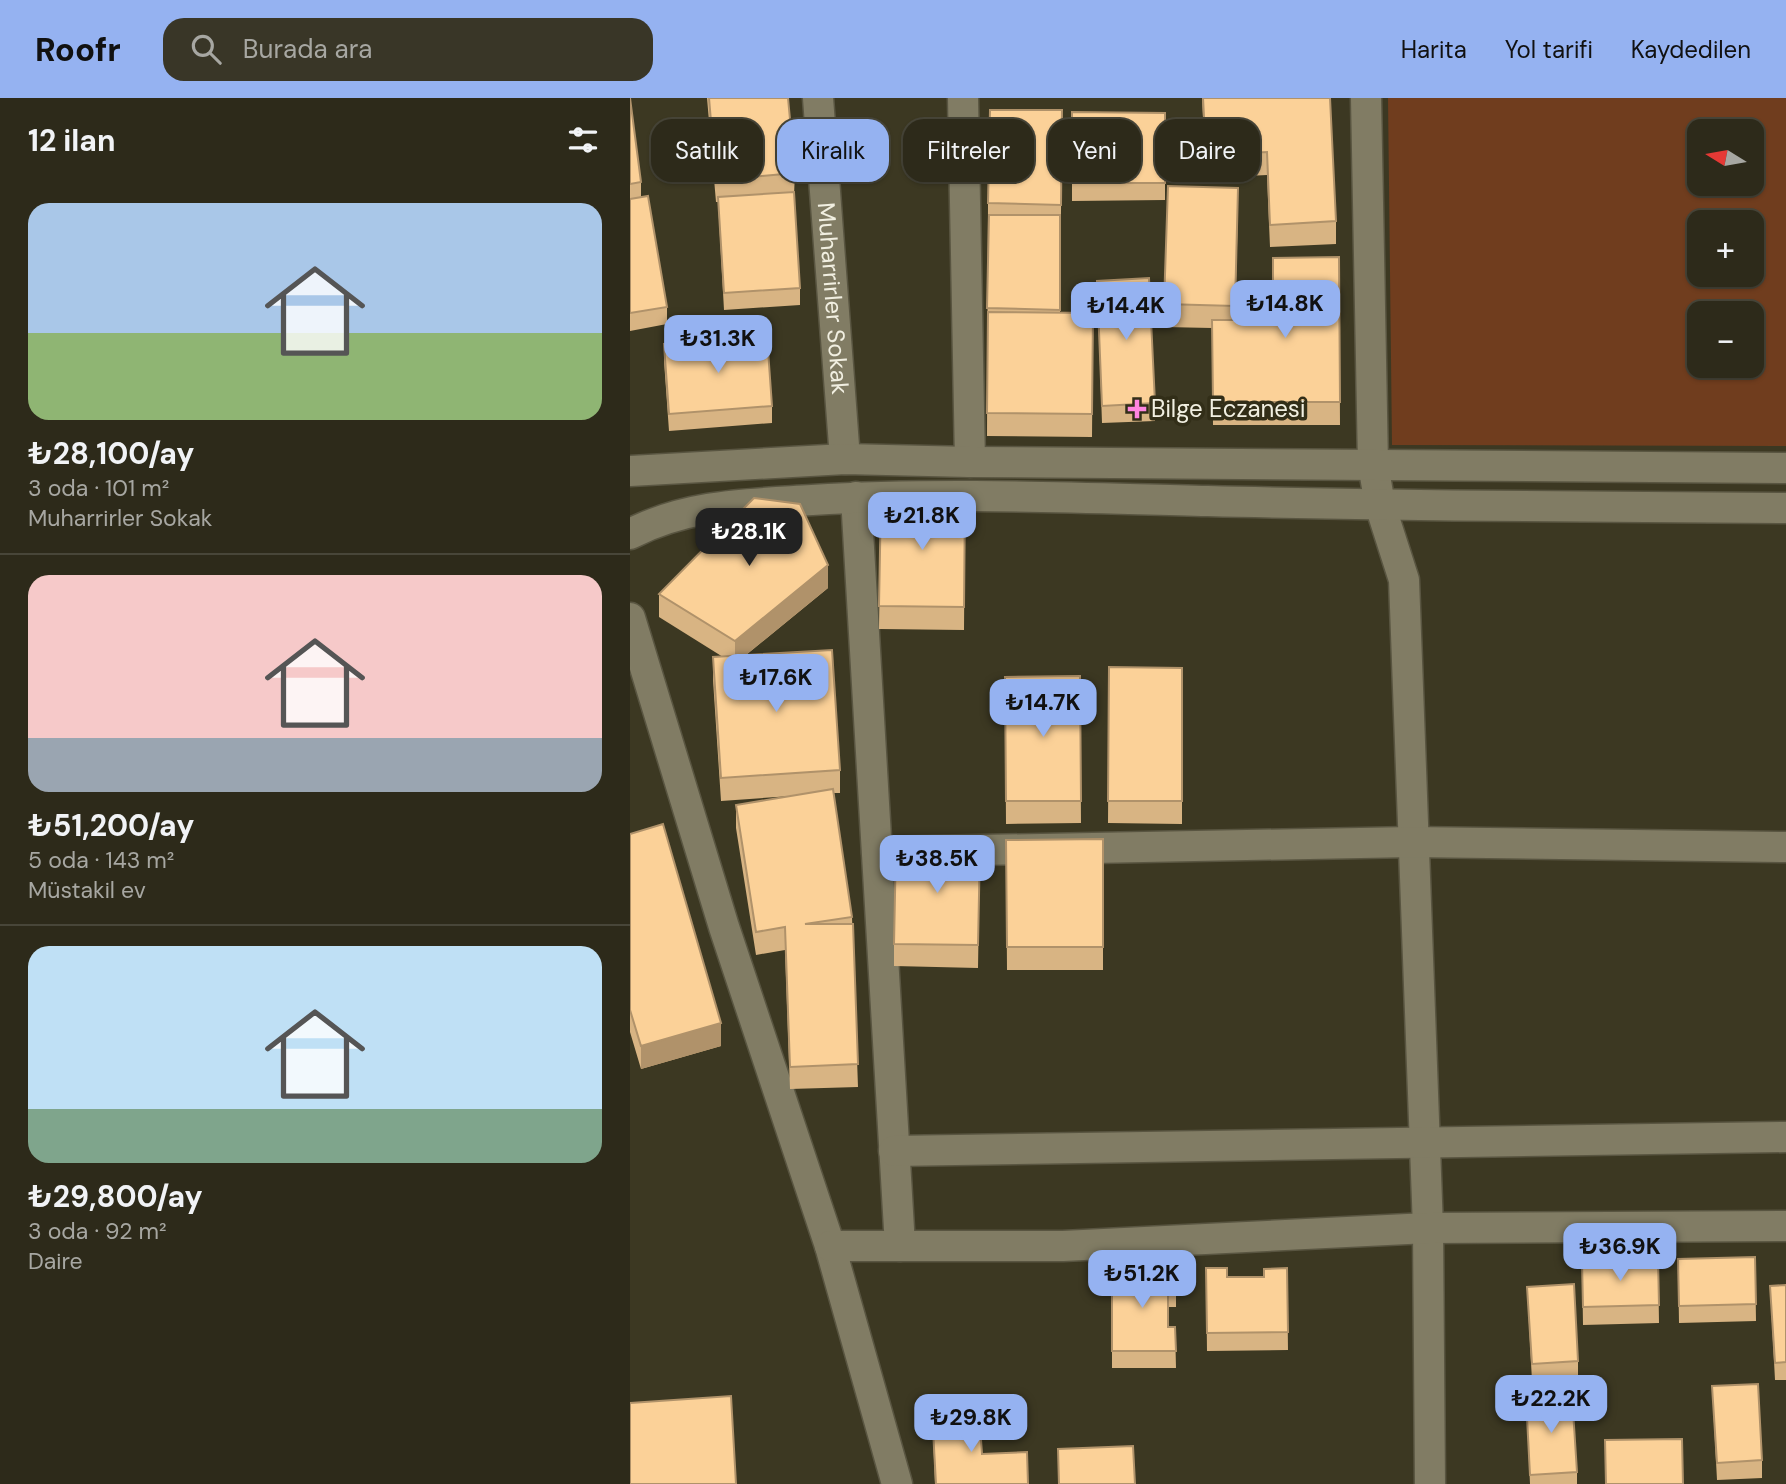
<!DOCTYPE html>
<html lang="tr">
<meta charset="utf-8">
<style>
:root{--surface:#2d2a1a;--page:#393627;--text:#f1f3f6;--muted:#a7a7a2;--line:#484639;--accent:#95b2f1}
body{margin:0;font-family:"DM Sans",sans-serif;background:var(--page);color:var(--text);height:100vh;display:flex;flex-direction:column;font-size:26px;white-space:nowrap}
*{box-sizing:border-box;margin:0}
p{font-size:23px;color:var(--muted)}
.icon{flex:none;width:38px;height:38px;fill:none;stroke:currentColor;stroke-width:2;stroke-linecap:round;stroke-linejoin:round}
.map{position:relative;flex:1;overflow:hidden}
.panel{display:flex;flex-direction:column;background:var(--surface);width:630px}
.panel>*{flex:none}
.guide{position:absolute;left:21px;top:21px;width:665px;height:63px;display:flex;gap:14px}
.needle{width:46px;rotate:281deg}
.controls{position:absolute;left:1057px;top:21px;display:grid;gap:14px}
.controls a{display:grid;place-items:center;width:77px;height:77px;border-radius:14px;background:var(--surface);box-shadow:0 2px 5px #0004,0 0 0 2px var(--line);font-size:35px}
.price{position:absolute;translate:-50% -60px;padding:0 16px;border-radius:14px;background:var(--accent);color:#111;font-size:23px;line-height:46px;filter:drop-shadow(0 2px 4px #0008)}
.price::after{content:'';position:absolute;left:50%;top:42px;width:21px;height:16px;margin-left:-10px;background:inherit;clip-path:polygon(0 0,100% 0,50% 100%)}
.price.selected{background:#222;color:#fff}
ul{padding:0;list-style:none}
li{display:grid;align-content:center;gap:14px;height:371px;padding:0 28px}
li+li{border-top:2px solid var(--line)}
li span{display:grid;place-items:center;height:217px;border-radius:21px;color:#555}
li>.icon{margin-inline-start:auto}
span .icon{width:126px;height:126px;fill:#fffc;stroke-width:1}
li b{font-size:30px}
h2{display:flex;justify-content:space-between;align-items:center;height:84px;padding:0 28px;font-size:30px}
.tag{padding:0 24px;border-radius:21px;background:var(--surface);box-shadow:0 2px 5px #0004,0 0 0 2px var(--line);font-size:24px;line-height:63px}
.tag.selected{background:var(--accent);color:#111}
header{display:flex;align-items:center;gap:42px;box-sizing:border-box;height:98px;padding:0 35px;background:var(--accent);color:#111}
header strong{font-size:33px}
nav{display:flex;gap:38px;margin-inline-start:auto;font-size:24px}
.search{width:490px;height:63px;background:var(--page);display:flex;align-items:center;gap:18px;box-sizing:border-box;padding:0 24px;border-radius:21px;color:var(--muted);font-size:26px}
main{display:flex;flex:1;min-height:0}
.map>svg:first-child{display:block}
.green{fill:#703d1e;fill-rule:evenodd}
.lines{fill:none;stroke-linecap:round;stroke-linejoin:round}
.minor-casing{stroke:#595541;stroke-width:33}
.minor{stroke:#817c64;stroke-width:30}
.wall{fill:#d8b483}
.shaded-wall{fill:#b0926a}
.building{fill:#fbd198;stroke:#b0926a;stroke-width:2}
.poi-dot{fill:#fe85e0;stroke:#322e18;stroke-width:2.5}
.labels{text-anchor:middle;stroke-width:7;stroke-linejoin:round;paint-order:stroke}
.street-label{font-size:24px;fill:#f1efe1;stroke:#322e18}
.poi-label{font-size:24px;fill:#f1efe1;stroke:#322e18;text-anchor:start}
</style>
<header>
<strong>Roofr</strong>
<div class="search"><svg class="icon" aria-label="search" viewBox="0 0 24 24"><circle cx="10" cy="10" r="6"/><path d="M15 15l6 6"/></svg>Burada ara</div>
<nav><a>Harita</a><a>Yol tarifi</a><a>Kaydedilen</a></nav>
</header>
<main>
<section class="panel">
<h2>12 ilan<svg class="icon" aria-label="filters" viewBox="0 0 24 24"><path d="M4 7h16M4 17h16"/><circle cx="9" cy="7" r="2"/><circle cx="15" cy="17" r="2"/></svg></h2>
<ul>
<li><span style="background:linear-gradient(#a9c7e8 60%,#8fb573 0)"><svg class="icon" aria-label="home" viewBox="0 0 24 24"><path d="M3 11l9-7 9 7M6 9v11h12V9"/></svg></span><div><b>₺28,100/ay</b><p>3 oda · 101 m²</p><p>Muharrirler Sokak</p></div></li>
<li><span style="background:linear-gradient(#f6c9c9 75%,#9aa5b1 0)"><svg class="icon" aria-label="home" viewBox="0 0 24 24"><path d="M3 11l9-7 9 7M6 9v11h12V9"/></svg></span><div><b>₺51,200/ay</b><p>5 oda · 143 m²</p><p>Müstakil ev</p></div></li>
<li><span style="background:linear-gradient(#bfe0f5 75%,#7fa58c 0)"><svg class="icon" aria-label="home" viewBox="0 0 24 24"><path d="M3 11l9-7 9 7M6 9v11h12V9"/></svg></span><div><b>₺29,800/ay</b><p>3 oda · 92 m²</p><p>Daire</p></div></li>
</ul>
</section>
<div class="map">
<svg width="1156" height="1386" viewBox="0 0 1156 1386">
<rect width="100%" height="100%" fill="#3c3822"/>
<path class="green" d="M758,0H1156V348L762,347ZM1069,33H1122V86H1069ZM1069,124H1122V177H1069ZM1069,215H1122V268H1069Z"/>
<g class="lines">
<g class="minor-casing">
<g id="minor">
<path id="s1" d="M188,0L215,361"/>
<path d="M333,0L340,364"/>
<path d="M736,0L743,366L750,407L774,482L798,1130L800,1386"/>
<path d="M0,373L215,361L340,364L1156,370"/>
<path d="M226,399L270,1148"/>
<path d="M0,436C58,406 118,406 182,402C314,394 446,400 578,403C771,408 963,409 1156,410"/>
<path d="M0,520L94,829L200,1148L267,1386"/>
<path d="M247,754L782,744L1156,749"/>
<path d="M264,1053L1156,1039"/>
<path d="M200,1148H433L798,1130L1156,1128"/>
</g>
</g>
<use href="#minor" class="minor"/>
</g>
<path class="wall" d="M0,0L11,84V100L37,209V226L0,233Z
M77,0H158L165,75L164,97L170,190V207L94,212L88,104H86Z
M572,0H700L706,123V146L640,149L637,77L576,80Z
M432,12L430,215H463L462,339L357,338L358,105Z
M442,14L535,15V102L442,103Z
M608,113L605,222H643L709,159L710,327H583L582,230L534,229V206Z
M467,183L525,305V323L472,325Z
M34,246L142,308V325L39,333L34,263Z
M251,399L335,400L334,532L249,531Z
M198,490L116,557L210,672V695H203L222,819L228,989L160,991L155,852L126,857L106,730V707L161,698L91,703L83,582V559H93L29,519V496Z
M479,569L552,570V726L478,725Z
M450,578L451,725L376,726L375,579Z
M0,736L91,948L11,971L0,934Z
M473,741V872H377L376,742Z
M350,748L348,870L264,868V846Z
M1125,1159L1126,1223L1049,1225L1048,1161Z
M1028,1161L1029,1225L953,1227L952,1163Z
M576,1170L597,1179H634L657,1170L658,1252L577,1253Z
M546,1171V1209H538V1229H545L546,1270H482V1172Z
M1156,1187V1282H1145L1140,1188Z
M897,1189L948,1263V1280L902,1283Z
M1082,1288L1132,1362V1380L1087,1382Z
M896,1300L947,1374V1386H900Z
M302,1313L352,1356L398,1386H305Z"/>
<path class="shaded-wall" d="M198,467V490L105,566V543Z
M91,925V948L11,971V948Z"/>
<path class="building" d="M0,0L11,84L0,86Z
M79,0H158L165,75L86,82Z
M573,0H700L706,123L640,127L637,54L576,57Z
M360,12H432L431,107L358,105Z
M442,14L535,15V85H442Z
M538,88L608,90L605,208L534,206Z
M164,94L170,190L94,195L88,99Z
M18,98L37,209L0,215V101Z
M359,117H430V212L357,210Z
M709,159L710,304H583L582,222H643V160Z
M519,180L525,305L472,308L467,183Z
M358,214L463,215L462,316L357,315Z
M137,238L142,308L39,316L34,246Z
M251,399L335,400L334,509L249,508Z
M124,400L170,406L198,467L105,543L29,496Z
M202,552L210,672L91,680L83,559Z
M479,569L552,570V703H478Z
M450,578L451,703H376L375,579Z
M203,691L222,819L175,826H223L228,966L160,969L155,829L126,834L106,707Z
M33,726L91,925L11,948L0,912V736Z
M473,741V849H377L376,742Z
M266,747L350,748L348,847L264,846Z
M1125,1159L1126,1206L1049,1208L1048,1161Z
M1028,1161L1029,1207L953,1209L952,1163Z
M576,1170H597V1179H634V1171L657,1170L658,1234L577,1235Z
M546,1171V1192H538V1229H545L546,1253H482V1172Z
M944,1186L948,1263L902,1266L897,1189Z
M1156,1187V1264L1145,1265L1140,1188Z
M1128,1286L1132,1362L1087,1365L1082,1288Z
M942,1297L947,1374L900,1377L896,1300Z
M101,1298L106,1386H0V1305Z
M302,1313H349L352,1356L397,1354L398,1386H306Z
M1052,1341L1053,1386H976L975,1342Z
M503,1348L505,1386H429L428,1351Z"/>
<path class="poi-dot" d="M503.5 300.5h7v7h7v7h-7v7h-7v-7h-7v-7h7z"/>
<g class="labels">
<g class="street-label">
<text dy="8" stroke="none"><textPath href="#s1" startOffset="201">Muharrirler Sokak</textPath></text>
</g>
<g class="poi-label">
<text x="521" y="319">Bilge Eczanesi</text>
</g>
</g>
</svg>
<div class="controls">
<a><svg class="needle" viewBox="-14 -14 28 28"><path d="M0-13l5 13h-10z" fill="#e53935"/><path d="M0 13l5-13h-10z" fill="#a7a7a2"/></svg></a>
<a>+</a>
<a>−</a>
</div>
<b class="price" style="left:655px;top:242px">₺14.8K</b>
<b class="price" style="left:496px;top:244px">₺14.4K</b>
<b class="price" style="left:88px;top:277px">₺31.3K</b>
<b class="price" style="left:292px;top:454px">₺21.8K</b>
<b class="price selected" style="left:119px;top:470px">₺28.1K</b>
<b class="price" style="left:146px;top:616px">₺17.6K</b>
<b class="price" style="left:413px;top:641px">₺14.7K</b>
<b class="price" style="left:307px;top:797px">₺38.5K</b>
<b class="price" style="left:990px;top:1185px">₺36.9K</b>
<b class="price" style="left:512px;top:1212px">₺51.2K</b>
<b class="price" style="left:921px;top:1337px">₺22.2K</b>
<b class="price" style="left:341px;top:1356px">₺29.8K</b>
<div class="guide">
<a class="tag">Satılık</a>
<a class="tag selected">Kiralık</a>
<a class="tag">Filtreler</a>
<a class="tag">Yeni</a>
<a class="tag">Daire</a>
</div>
</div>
</main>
